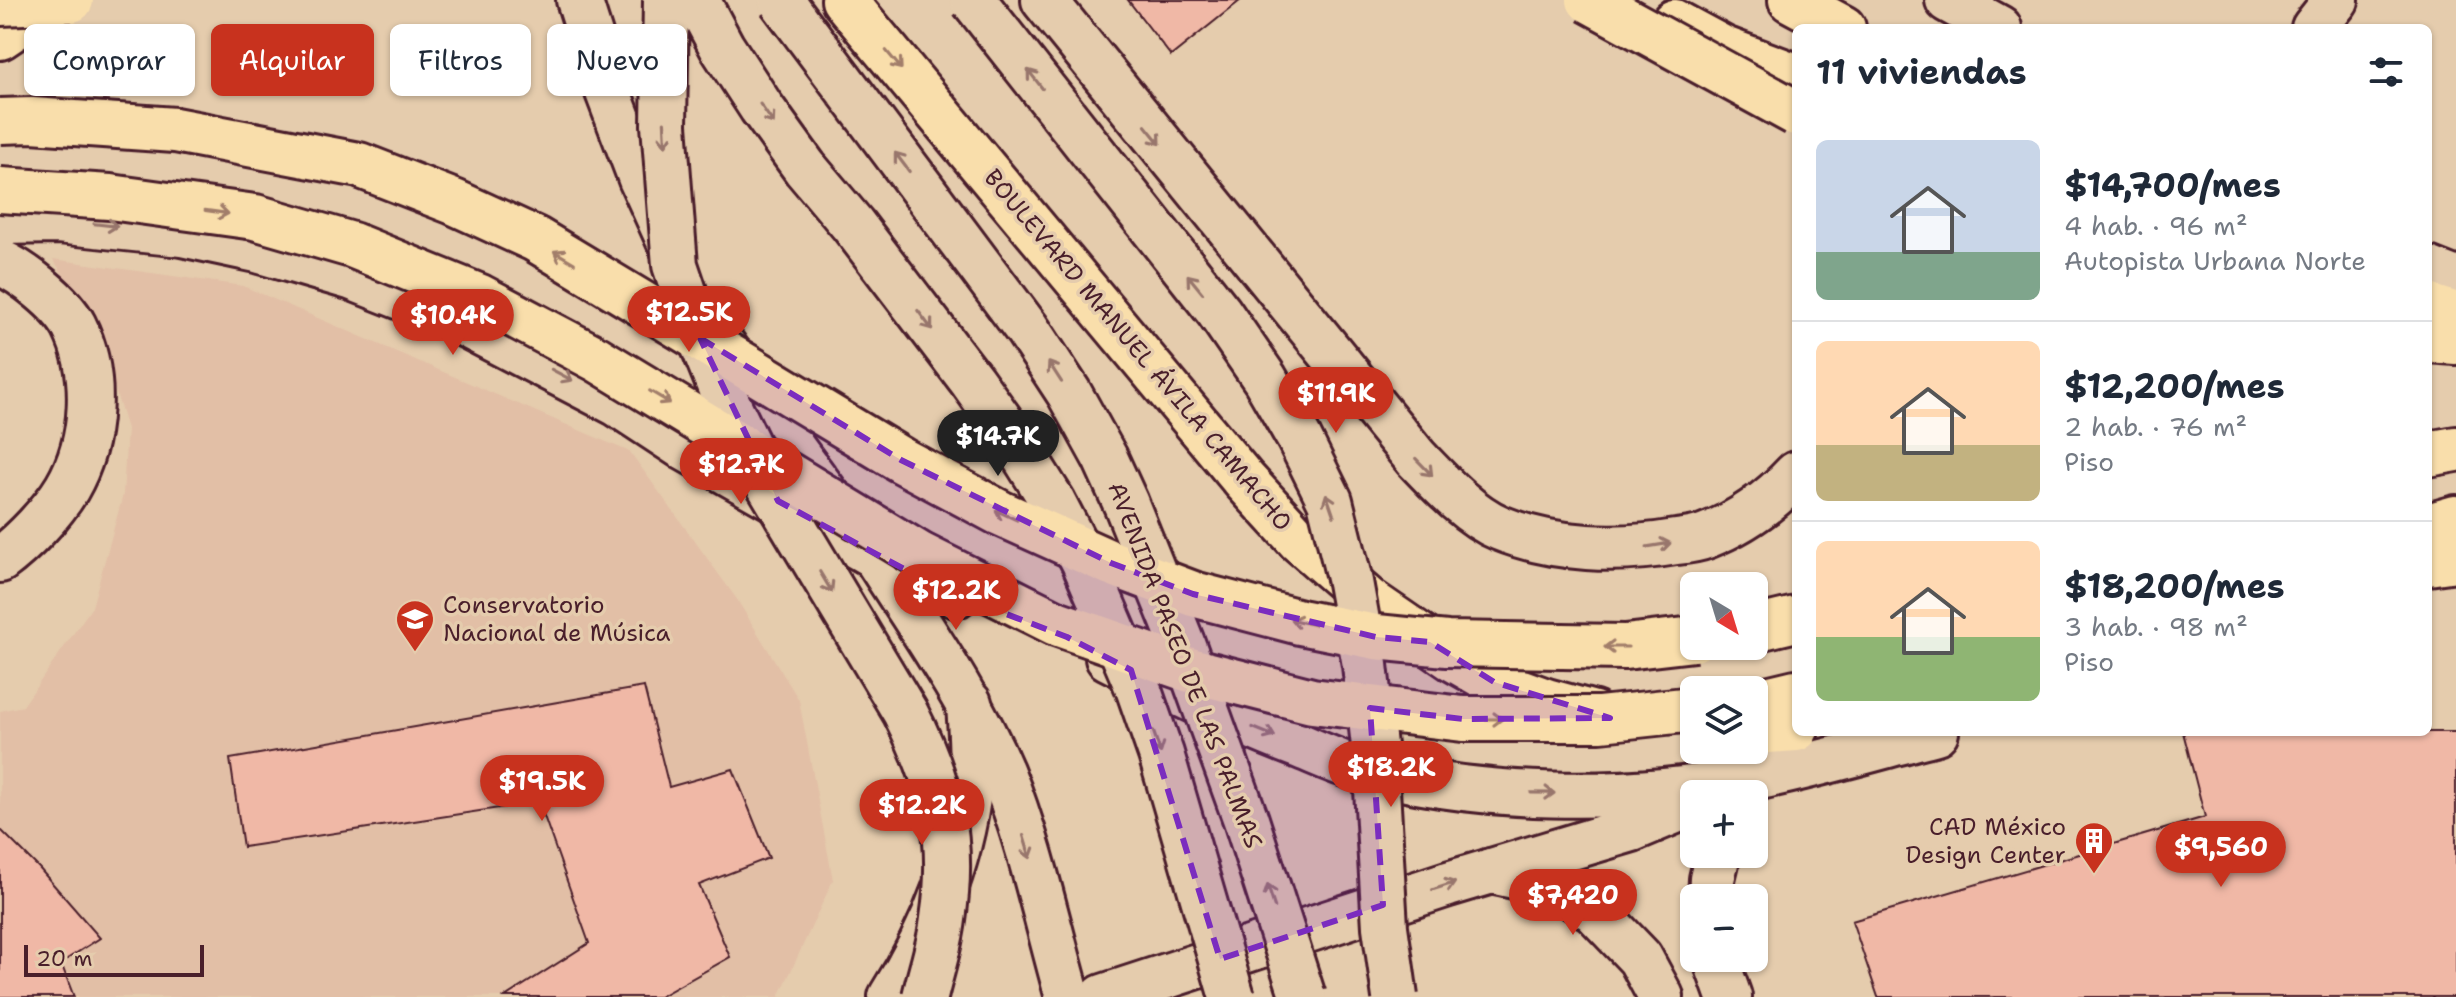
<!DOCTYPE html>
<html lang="es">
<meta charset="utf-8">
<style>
:root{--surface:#fff;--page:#f6f6f7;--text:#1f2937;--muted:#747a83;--line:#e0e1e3;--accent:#c8321e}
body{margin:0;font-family:"Shantell Sans",sans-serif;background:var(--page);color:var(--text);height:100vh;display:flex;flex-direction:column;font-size:30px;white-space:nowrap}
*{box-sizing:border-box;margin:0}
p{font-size:26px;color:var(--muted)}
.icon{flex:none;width:44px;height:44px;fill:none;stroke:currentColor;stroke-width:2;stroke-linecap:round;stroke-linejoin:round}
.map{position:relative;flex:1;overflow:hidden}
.details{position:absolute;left:1792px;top:24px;width:640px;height:712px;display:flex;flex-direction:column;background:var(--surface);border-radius:12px;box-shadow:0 2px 6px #0004}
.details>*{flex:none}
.banner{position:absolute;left:24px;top:24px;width:760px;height:72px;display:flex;gap:16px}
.needle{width:52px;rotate:142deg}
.controls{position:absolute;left:1680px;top:572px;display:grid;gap:16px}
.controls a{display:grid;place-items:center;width:88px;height:88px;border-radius:12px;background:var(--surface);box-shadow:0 2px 6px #0004;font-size:40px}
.scale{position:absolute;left:24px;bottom:20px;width:180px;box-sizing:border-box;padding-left:8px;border:4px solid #4a1f2b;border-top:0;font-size:22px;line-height:28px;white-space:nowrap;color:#4a1f2b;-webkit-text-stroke:6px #e5ccad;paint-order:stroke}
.price{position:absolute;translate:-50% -68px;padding:0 18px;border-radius:28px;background:var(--accent);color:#fff;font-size:26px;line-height:52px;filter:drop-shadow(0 2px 4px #0008)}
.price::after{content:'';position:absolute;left:50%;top:48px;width:24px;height:18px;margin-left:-12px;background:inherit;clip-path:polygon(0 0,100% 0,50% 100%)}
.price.selected{background:#222;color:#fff}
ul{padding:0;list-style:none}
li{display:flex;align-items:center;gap:24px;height:200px;padding:0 24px}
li+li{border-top:2px solid var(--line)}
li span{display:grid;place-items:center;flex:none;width:224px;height:160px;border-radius:12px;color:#555}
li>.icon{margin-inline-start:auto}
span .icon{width:96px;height:96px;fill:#fffc;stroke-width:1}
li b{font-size:34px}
h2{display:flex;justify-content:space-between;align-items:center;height:96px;padding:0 24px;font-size:34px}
.pill{padding:0 28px;border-radius:12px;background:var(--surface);box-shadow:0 2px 6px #0004;font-size:28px;line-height:72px}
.pill.selected{background:var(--accent);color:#fff}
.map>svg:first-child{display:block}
.built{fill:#e2bfa6}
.building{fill:#f0b8a6;stroke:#4a1f2b;stroke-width:2}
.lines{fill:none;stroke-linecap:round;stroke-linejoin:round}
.minor-casing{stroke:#4a1f2b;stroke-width:50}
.tertiary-casing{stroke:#4a1f2b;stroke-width:50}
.secondary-casing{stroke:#4a1f2b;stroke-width:50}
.trunk-casing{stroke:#4a1f2b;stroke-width:50}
.motorway-casing{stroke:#4a1f2b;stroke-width:50}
.minor{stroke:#e5ccad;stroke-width:44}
.tertiary{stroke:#e5ccad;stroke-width:44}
.secondary{stroke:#e5ccad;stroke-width:44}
.trunk{stroke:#f9deab;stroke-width:44}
.motorway{stroke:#f9deab;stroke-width:44}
.secondary-bridge-casing{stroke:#4a1f2b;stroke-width:50;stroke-linecap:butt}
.motorway-bridge-casing{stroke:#4a1f2b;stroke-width:50;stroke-linecap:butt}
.secondary-bridge{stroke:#e5ccad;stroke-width:44}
.motorway-bridge{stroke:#f9deab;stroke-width:44}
.oneway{stroke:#a27e6b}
.oneway2{stroke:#98766c}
.marked{fill:#7b2cbf;fill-opacity:0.2;stroke:#7b2cbf;stroke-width:6;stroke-dasharray:16 10;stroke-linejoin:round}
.labels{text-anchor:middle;stroke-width:7;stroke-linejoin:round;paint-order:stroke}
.street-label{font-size:24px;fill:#4a1f2b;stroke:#e5ccad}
.poi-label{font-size:24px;fill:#4a1f2b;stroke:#e5ccad;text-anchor:start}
</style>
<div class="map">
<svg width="2456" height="997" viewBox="0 0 2456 997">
<rect width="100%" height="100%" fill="#e5ccad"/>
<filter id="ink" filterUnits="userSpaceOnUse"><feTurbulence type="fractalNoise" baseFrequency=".0125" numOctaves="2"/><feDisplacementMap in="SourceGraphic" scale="16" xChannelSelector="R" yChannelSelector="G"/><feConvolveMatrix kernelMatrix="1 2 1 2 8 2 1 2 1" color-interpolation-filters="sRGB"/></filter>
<g filter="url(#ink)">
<path class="built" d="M53,259L243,286L630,452L736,598L799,700L833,880L779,997H0V711L23,706L92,607L123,495L127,429L95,324Z"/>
<path class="building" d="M1128,0H1241L1171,56Z
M644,687L669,787L733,769L769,858L699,885L730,957L659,997H505L589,943L539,802L243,847L230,759Z
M2183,732H2456V997H1878L1852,921L2205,817Z
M0,829L39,868L100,938L61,963L74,997H0Z"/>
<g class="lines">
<g class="minor-casing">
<path id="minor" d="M1044,0L1416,458C1439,482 1469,515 1500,528C1554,550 1619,552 1676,542C1685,541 1696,540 1706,536C1740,523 1771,501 1796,474
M2314,28L2336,0
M1491,871L1538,881L1565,892L1594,910L1640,958L1661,997
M1711,898L1712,879L1718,854
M1715,958L1729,997"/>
</g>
<g class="tertiary-casing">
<path id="tertiary" d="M0,262C24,273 62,303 74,326C98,374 94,442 67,488C52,513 23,543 0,560
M891,997C934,930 965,851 971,771C973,749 970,725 969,703
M1103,997L1448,884L1632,829L1694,803"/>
</g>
<g class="secondary-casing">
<path id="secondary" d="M579,0L608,92L641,179L671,245
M1948,0L1999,28
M0,222L58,221L182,234L257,250L353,278L447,315L618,404L685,448L875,556L956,595
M2428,269L2456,280
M725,348L773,422L832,502
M875,556C920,627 969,695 1002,773C1031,845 1047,923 1068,997
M1108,658C1171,690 1234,721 1300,746C1317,753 1334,761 1351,766C1477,801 1626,803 1754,778C1815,766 1875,748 1936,732"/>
</g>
<g class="trunk-casing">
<path id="trunk" d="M844,0L1244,480L1299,540L1369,601L1452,658L1494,682L1546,701L1594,714
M1791,0L1843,28
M1674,22L1724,49L1796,76
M0,37L55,0
M2428,306L2456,315
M2428,563L2456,559
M1754,732L1796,729"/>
</g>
<g class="motorway-casing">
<path id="motorway" d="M2428,340L2456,342
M2428,454L2456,449
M2428,526L2456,518
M1754,629L1796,619
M1754,702L1796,692"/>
</g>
<use href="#minor" class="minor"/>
<use href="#tertiary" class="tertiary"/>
<use href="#secondary" class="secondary"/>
<use href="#trunk" class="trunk"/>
<use href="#motorway" class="motorway"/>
<g class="secondary-bridge-casing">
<path id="secondary-bridge" d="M666,0L664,125L675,265L697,330L722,392L760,470L905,712C941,783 955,839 943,919C940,945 931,971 925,997
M697,0L722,47L761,107L805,168L853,225L972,381L1014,440L1053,502L1084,562L1138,688L1161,754L1232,997
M781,0L1027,329L1069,393L1105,458L1126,504L1182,643L1246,820L1303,997
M973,0L1219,312L1265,379L1299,438L1330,501L1350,582L1365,665L1375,755L1385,927L1395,997"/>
</g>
<g class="motorway-bridge-casing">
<path id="motorway-bridge" d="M1589,0L1796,113
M0,3L71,0
M0,121L32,120L175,130L359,165L454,202L535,239L901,460L1000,513L1111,563L1193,594L1300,622L1376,637L1447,644L1625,647L1694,639
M0,190L110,197L255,217L352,245L480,297L597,359L920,555L1056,623L1190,670L1312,701L1463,719H1600L1694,709"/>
</g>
<use href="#secondary-bridge" class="secondary-bridge"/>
<use href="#motorway-bridge" class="motorway-bridge"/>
</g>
<defs><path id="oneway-shaft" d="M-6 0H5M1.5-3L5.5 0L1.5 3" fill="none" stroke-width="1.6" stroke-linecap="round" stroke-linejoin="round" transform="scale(2)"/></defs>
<g class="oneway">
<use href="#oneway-shaft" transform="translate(894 60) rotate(50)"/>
<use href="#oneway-shaft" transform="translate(217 212) rotate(8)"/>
<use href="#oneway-shaft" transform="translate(564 257) rotate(-149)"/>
<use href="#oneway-shaft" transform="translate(660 397) rotate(31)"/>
<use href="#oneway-shaft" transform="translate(1006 515) rotate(-155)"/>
<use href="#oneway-shaft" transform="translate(1302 622) rotate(-167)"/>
<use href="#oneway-shaft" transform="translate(1616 647) rotate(180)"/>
<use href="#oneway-shaft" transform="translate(1491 719)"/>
</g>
<g class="oneway2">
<use href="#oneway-shaft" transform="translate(1035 79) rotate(-128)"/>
<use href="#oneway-shaft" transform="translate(767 114) rotate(55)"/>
<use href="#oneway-shaft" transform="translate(665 134) rotate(87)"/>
<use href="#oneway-shaft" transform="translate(1153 135) rotate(51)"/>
<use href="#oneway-shaft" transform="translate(902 162) rotate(-127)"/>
<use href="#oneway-shaft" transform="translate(106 225) rotate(6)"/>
<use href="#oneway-shaft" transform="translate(1195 284) rotate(-129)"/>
<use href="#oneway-shaft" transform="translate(925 320) rotate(53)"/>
<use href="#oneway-shaft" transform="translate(1055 372) rotate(-123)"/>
<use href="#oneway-shaft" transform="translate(562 375) rotate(28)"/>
<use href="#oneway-shaft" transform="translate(1424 467) rotate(46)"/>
<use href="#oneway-shaft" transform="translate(1330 505) rotate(-109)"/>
<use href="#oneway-shaft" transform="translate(1659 545) rotate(-9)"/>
<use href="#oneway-shaft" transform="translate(826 582) rotate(59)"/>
<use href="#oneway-shaft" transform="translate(1264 732) rotate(22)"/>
<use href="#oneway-shaft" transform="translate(1157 742) rotate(71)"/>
<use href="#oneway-shaft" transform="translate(1543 793) rotate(1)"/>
<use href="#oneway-shaft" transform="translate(1027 847) rotate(73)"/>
<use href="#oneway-shaft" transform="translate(1444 886) rotate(-18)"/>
<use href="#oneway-shaft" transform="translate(1271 896) rotate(-108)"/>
</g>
</g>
<path class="marked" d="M700,338L901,460L1111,563L1193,594L1376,637L1430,642L1494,682L1610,718L1463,719L1370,708L1383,905L1220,959L1131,670L1067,637L943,590L778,501Z"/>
<defs>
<g id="university-pin" transform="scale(2)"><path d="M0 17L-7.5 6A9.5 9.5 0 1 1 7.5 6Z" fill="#c8321e" stroke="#e5ccad"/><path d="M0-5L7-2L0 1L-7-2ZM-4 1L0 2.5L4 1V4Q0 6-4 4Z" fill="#fff"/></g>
<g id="building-pin" transform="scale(2)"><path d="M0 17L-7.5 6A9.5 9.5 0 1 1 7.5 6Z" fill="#c8321e" stroke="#e5ccad"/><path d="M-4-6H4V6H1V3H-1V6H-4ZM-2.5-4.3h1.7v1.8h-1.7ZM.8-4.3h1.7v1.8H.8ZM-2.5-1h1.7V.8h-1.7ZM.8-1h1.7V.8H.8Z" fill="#fff"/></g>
</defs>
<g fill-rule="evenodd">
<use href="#university-pin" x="415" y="619"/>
<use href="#building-pin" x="2094" y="841"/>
</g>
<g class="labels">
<g class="street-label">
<text transform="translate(1138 350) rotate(50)" y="8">BOULEVARD MANUEL ÁVILA CAMACHO</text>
<text transform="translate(1185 665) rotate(69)" y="8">AVENIDA PASEO DE LAS PALMAS</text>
</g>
<g class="poi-label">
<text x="443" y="613">Conservatorio<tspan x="443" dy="28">Nacional de Música</tspan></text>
<text x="2066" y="835" text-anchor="end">CAD México<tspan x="2066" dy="28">Design Center</tspan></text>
</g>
</g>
</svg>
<div class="controls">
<a><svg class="needle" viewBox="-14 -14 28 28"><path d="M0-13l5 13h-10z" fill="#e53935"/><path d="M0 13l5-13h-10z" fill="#747a83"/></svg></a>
<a><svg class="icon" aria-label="layers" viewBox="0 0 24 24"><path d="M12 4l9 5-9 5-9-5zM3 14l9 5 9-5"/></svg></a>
<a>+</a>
<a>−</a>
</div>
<div class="scale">20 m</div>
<b class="price" style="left:689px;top:354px">$12.5K</b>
<b class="price" style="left:453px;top:357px">$10.4K</b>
<b class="price" style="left:1336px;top:435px">$11.9K</b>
<b class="price selected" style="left:998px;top:478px">$14.7K</b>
<b class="price" style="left:741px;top:506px">$12.7K</b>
<b class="price" style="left:956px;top:632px">$12.2K</b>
<b class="price" style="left:1391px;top:809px">$18.2K</b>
<b class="price" style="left:542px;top:823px">$19.5K</b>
<b class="price" style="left:922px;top:847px">$12.2K</b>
<b class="price" style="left:2221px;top:889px">$9,560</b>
<b class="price" style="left:1573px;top:937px">$7,420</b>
<div class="banner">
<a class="pill">Comprar</a>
<a class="pill selected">Alquilar</a>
<a class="pill">Filtros</a>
<a class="pill">Nuevo</a>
</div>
<section class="details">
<h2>11 viviendas<svg class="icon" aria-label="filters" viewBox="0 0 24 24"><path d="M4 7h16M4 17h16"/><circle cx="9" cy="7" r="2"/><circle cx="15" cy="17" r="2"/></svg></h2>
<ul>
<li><span style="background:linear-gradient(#c9d6e8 70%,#7fa58c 0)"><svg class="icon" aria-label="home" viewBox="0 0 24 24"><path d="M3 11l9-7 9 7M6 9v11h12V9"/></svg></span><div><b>$14,700/mes</b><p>4 hab. · 96 m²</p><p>Autopista Urbana Norte</p></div></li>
<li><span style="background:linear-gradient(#ffd9b3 65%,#c2b280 0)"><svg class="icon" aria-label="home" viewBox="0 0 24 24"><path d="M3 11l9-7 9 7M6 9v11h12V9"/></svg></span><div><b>$12,200/mes</b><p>2 hab. · 76 m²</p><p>Piso</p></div></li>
<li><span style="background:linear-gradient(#ffd9b3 60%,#8fb573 0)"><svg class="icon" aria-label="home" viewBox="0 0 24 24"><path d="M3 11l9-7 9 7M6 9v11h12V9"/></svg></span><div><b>$18,200/mes</b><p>3 hab. · 98 m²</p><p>Piso</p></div></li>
</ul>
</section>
</div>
